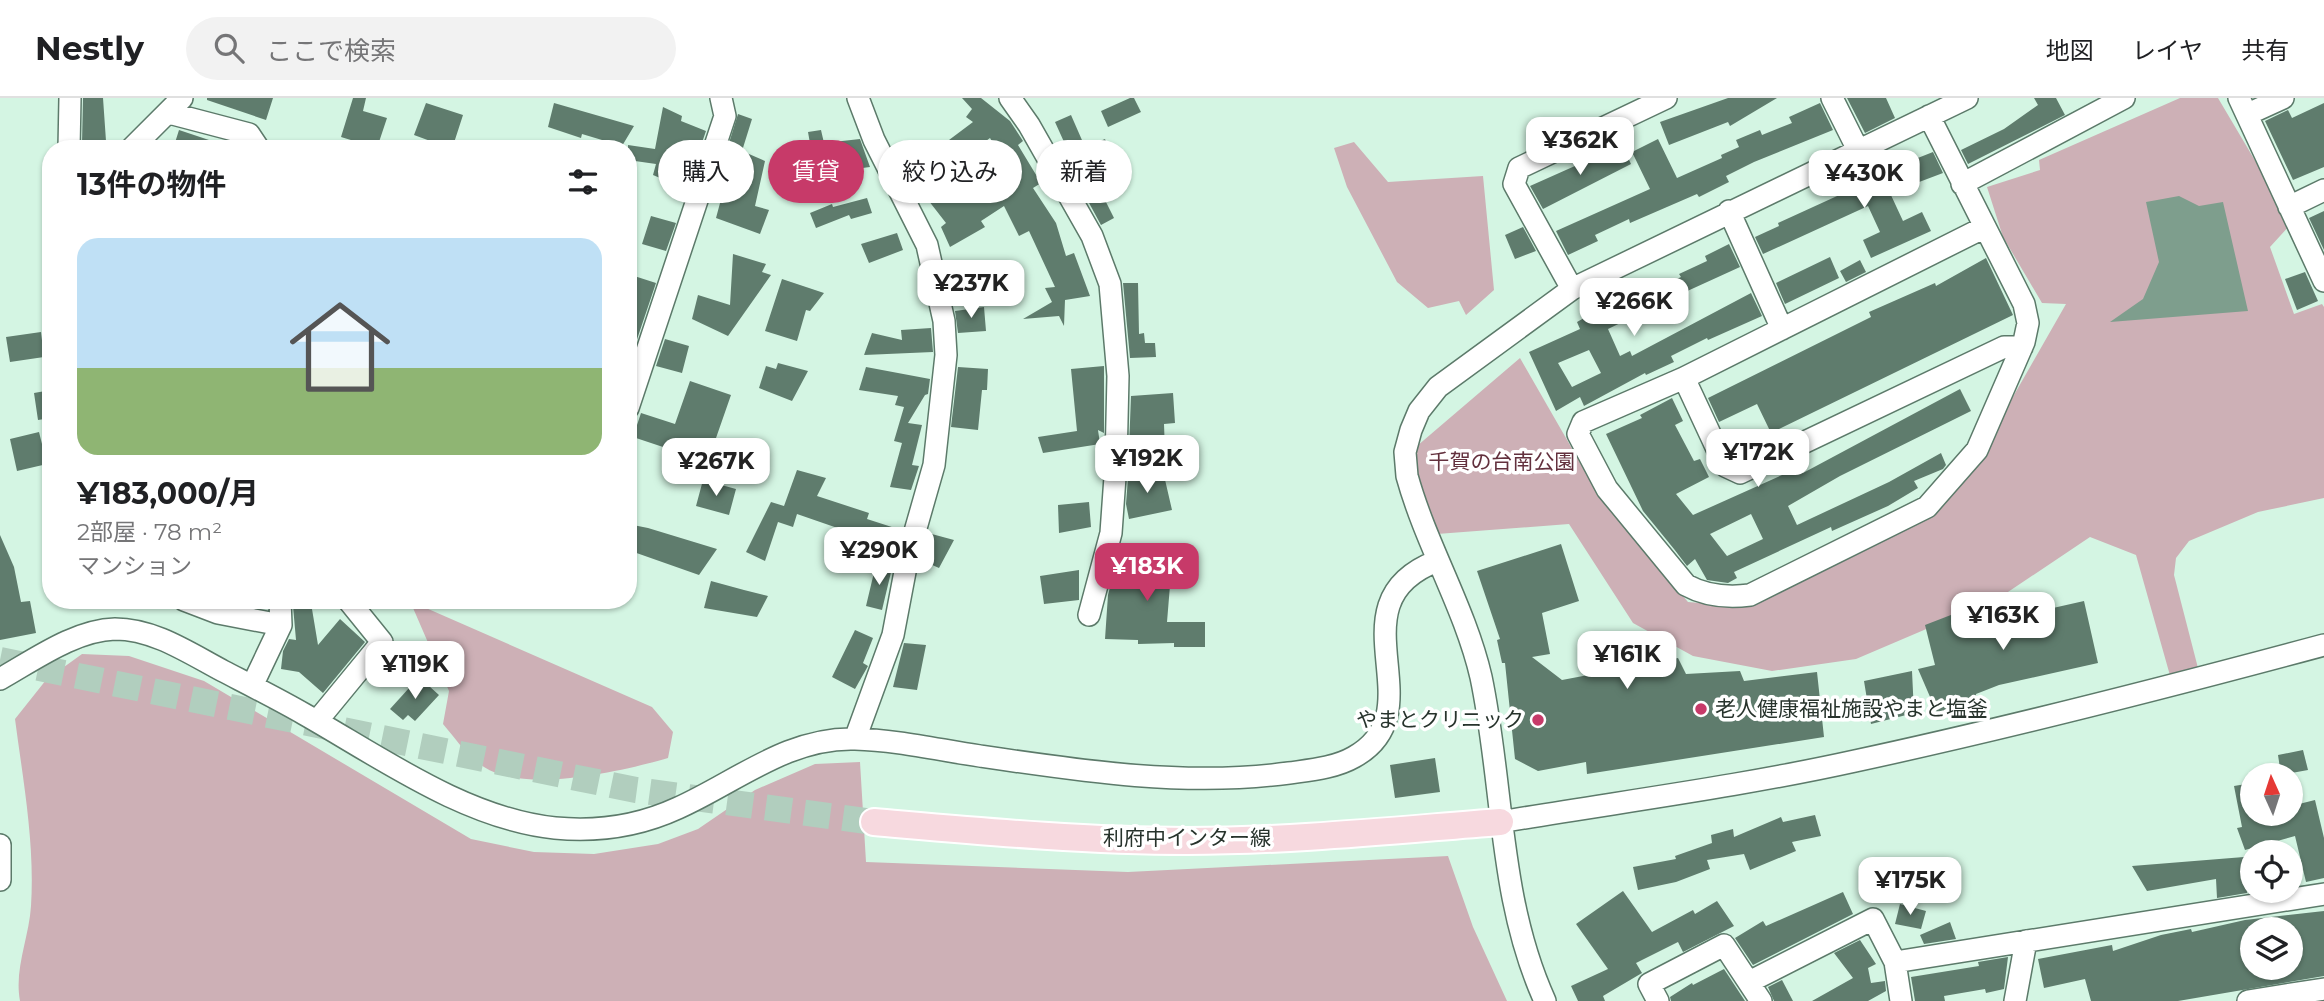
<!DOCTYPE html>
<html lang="ja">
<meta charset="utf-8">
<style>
:root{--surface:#fff;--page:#f2f2f2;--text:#202124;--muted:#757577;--line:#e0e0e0;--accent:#c73a69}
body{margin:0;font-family:Montserrat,"Noto Sans JP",sans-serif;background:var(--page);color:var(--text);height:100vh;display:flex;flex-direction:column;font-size:26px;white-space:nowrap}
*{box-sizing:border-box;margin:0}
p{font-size:23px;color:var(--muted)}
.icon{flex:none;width:38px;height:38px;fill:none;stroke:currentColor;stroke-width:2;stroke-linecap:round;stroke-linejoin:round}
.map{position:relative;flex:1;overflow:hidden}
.drawer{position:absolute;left:42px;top:42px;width:595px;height:469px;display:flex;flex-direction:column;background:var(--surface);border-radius:28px;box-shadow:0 2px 5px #0004}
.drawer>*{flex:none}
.top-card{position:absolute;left:658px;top:42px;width:665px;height:63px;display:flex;gap:14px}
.needle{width:46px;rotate:357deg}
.tools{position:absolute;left:2240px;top:665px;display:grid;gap:14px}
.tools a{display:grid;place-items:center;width:63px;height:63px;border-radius:50%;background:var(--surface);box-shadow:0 2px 5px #0004;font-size:35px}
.price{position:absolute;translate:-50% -60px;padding:0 16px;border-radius:14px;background:#fff;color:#222;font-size:23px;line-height:46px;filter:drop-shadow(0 2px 4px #0008)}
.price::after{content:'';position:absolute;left:50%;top:42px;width:21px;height:16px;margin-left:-10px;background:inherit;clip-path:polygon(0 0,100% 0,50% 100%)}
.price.active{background:var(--accent);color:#fff}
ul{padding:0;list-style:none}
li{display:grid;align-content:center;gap:14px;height:371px;padding:0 35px}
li+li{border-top:2px solid var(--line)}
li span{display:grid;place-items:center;height:217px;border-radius:21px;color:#555}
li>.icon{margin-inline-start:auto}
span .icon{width:126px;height:126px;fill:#fffc;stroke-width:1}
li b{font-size:30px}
h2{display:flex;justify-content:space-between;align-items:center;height:84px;padding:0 35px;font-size:30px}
.pill{padding:0 24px;border-radius:32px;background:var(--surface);box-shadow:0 2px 5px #0004;font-size:24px;line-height:63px}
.pill.active{background:var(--accent);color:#fff}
header{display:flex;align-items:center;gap:42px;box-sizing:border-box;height:98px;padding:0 35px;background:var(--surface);border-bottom:2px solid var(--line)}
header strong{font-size:33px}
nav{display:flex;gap:38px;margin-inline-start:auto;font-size:24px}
.search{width:490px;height:63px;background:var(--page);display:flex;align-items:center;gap:18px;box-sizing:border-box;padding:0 24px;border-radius:38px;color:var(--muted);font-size:26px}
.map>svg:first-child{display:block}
.green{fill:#cdb0b6}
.water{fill:#7e9e8d}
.building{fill:#5f7c6d;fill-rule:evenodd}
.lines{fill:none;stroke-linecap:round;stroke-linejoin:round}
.major-tunnel{stroke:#b1cebe;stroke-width:26;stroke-dasharray:26 13;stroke-linecap:butt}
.minor-casing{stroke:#5c7a6a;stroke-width:24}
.major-casing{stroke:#fff;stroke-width:30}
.minor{stroke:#fff;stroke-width:21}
.major{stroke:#f7d9df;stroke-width:26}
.poi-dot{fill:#c73a69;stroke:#fff;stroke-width:2.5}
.labels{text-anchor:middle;stroke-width:7;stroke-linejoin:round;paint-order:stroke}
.park-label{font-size:21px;fill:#63313e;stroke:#fff}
.poi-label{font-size:21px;fill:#27332c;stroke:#fff;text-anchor:start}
.street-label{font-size:21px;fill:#27332c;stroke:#fff}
</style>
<header>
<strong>Nestly</strong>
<div class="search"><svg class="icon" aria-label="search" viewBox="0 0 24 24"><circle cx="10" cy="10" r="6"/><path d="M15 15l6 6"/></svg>ここで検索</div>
<nav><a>地図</a><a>レイヤ</a><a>共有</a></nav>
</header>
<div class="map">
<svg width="2324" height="903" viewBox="0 0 2324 903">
<rect width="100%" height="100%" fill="#d4f5e3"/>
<path class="green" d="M2180,0H2218L2292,125L2270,149L2294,216L2322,206L2324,209V400L2258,414L2189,443L2176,460L2174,477L2198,570L2171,581L2136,457L2090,439L1999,500L1856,561L1772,573L1693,558L1633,525L1569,426L1437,436L1413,374L1417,348L1520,260L1601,401L1688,504L1748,509L1941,409L2002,318L2066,206L2042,205L2003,139L1987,89L2040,72L2039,62Z
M1354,44L1388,84L1483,78L1494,192L1466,217L1459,203L1428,210L1397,184L1347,89L1334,50Z
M410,503L652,609L673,634L668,660C623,673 525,696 484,669C467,658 455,640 443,626L449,593Z
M82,556L129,558L204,583L471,741L534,754L594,756L658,746L698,731L755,692L815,666L860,664L866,764L1128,774L1448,758L1473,829L1507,903H20C14,871 29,840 31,808C35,746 23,682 15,621L46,582Z"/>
<path class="water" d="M2179,98L2199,108L2223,104L2248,213L2110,224L2143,201L2159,164L2146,104Z"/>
<path class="building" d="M83,0H103L106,43L82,45Z
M207,0H273L266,22L207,2Z
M353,0H366L363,13L387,20L377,50L341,39Z
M962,0H981L1010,23L1023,43L1018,47L1041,85L1033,90L1056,125L1066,158L1074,155L1090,198L1065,202L1064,228L1059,218L1023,221L1052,204L1045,190L1055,189L1029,133L1019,138L1004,108L981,123L985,129L950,149L941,129L946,125L925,98L953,79L966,105L1012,76L990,40L944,74L929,57L973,24L966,19L972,11Z
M1130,0H1134L1141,14L1108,29L1101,13Z
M1728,0H1777L1730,28L1728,24L1669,47L1660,24Z
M1847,0H1886L1895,20L1865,35Z
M2034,0H2056L2065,17L1968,66L1961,52L2004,31L2038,7Z
M426,5L463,17L452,51L414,37Z
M554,5L634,28L622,48L582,36L581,40L548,29Z
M1820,5L1833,32L1754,64L1726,78L1729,84L1699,99L1697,96L1630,125L1629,121L1595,137L1598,143L1568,157L1556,133L1650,91L1632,54L1658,41L1677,80L1722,60L1721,57L1739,49L1736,42L1760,32L1762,37L1792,25L1789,19Z
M2324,5V69L2293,82L2265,23L2288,12L2292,20Z
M663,9L682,18L681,23L706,33L686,91L653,77L656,66L628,62V47L655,51Z
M738,16L752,21L742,53L765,63L755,108L769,112L760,136L716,120L727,79L720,74Z
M1071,17L1085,49L1105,41L1115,65L1091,74L1114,120L1101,127L1063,57L1069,55L1055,24Z
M179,32L227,48L226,51H173Z
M821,32L824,45L860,41L870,69L809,77L807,58L812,57L808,34Z
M1622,47L1631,66L1543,111L1530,88Z
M1933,54L1943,75L1890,95L1903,123L1922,114L1931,133L1871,160L1863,142L1880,134L1868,108L1763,156L1755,139L1779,128L1778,125L1859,88L1857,84Z
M867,100L872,115L851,121L849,117L816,130L810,115L832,106L833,109Z
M2324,113V152L2309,120Z
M651,118L676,125L666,153L642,146Z
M1523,129L1536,153L1515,161L1505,137Z
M897,135L903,152L869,165L861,146Z
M1729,146L1740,169L1683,195L1684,199L1659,212L1640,219L1639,216L1608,231L1620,258L1630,253L1632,258L1751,195L1762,218L1708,242L1707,240L1671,258L1674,264L1646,277L1645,275L1584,308L1580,299L1556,313L1529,254L1580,231L1577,224L1623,198L1625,202L1652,193L1681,179L1679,176L1707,163L1705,158ZM1589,252L1601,275L1572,289L1558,265Z
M733,156L766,166L762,174L771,177L728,238L692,221L698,197L730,207Z
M1830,159L1839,180L1785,206L1776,185Z
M1986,160L2013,217L1771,335L1757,306L1719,324L1708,300L1871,219L1869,214L1935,185L1936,188Z
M1860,162L1866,174L1846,184L1840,173Z
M2305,174L2318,203L2297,212L2285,181Z
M628,176L656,185L628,268Z
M782,181L824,195L810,213L806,212L797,243L765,233Z
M1123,185H1138L1139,236L1144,235L1145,245H1155L1156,259L1130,260Z
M984,209L986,233L958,235L955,213Z
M931,230L933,254L864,257L872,235L902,242L901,232Z
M41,234L44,259L10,264L6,239Z
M665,241L689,248L682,275L656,268Z
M778,265L808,273L792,303L759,290L766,268L776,271Z
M1104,268V335L1098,332L1100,346L1043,355L1038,339L1077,333L1071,271Z
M866,269L930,281L928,296L925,297L908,325L922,327L912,367L919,368L911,392L890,389L902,345L894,343L904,309L895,307L898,298L859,292Z
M958,269L988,271L987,292H982L978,332L951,329Z
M690,283L731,297L716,340L733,345L726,357L684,356L633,339L641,315L675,326Z
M1960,291L1971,313L1840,378L1788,408L1797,427L1889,384L1941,355L1946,367L1943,371L1914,383L1918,390L1888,408L1832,433L1831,429L1734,474L1737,480L1728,485L1707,482L1695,461L1687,468L1674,451L1643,413L1606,336L1642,320L1640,317L1672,300L1683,323L1675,327L1694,363L1700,361L1709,379L1676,396L1693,417L1800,369L1803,375ZM1751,416L1763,441L1727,458L1710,436Z
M51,292V320L38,322L34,295Z
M1173,295L1175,325L1164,326L1165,354H1159L1162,368L1129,350L1131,298Z
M39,334L47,366L17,373L10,341Z
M797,372L826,380L817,398L869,415L867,421L898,431L890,455L872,450L875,443L797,416L793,429L778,424L765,463L746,454L771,404L784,408Z
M1163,373L1172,412L1129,421L1126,406L1128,380Z
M703,382L736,391L729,417L696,408Z
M1089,404L1091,429L1059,435L1058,407Z
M628,426L648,430L717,451L699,477L628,452Z
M928,435L954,442L939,470L921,462Z
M0,437L14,469L21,504L30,503L36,535L0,542Z
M1147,445L1166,447L1167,462L1172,463L1167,524H1205V549H1174V545L1138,546V542L1105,541L1108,497L1118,458L1149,461Z
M1561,446L1579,503L1542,515L1550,556L1532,559L1562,582L1678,560L1686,576L1740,573L1744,583L1817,574L1824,639L1587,676L1586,664L1538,673L1515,661L1505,565H1502L1497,542L1500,541L1477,473Z
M876,466L892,470L882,512L866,508Z
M1079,472V502L1044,506L1040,478Z
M711,483L744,492L768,498L757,519L704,510Z
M2084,503L2098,565L1999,587L1976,596L1977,605L1937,615L1918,571L1935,567L1925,527L1969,510L1973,528Z
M311,505L318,547L340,521L365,544L323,595L299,574L281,571L283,553L289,541L296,542L293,508Z
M855,532L873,540L863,565L868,568L855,591L832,579Z
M904,545L926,547L917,592L893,589Z
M1912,573L1914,615L1871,626L1864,583Z
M419,579L439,597L415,623L408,617L403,622L390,611Z
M2303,652L2308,672L2281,677L2278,657Z
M1435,660L1440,694L1395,700L1390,667Z
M2252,685V716H2259L2260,723L2291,716V708L2315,702L2324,740V780L2306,784L2295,738L2245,752L2237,730L2242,729L2234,688Z
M1815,717L1821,738L1792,744L1796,753L1750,772L1744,756L1707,762L1710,771L1676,784L1638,792L1633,769L1676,761L1675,758L1712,745L1711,737L1733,731L1734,739L1781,719L1783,724Z
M2244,759L2247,795L2217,800L2216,781L2147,793L2132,768Z
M1623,793L1652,834L1693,812L1695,816L1717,803L1734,828L1683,854L1678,844L1636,865L1642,875L1603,898L1605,903H1578L1571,888L1608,871L1576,826Z
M1843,794L1853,816L1753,867L1735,840L1763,823L1766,828Z
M1900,806L1926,813L1921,831L1895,826Z
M2324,813V878L2178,903H2091L2085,881L2044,890L2038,861L2112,847L2113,853L2161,837L2191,831L2192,834L2245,822ZM2252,831H2291V870H2252Z
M1950,824L1956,841L1924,846L1920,837Z
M1860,842L1876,866L1868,870L1871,885L1885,883L1886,893L1868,903H1812L1853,880L1834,855Z
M2008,859L2004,891L1986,895L1985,891L1944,898L1945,903H1915L1911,879L1979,868L1978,864Z
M1724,871L1745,903H1671L1670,899L1692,885L1693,887Z
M1782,882L1793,903H1774L1768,889Z"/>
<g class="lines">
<path class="major-tunnel" d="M0,562L636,692L874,724"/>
<g class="minor-casing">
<path id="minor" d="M1010,0L1029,27L1092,138L1110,186L1118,278L1116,365L1111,435L1089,517
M1832,0L1858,52
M2239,0L2324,183
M169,15L249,36L259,51
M2248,16L2283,0
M1929,18L2024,206L2028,225L2024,244L1977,352L1927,409L1750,497C1727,500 1706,498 1686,487L1607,391L1578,336L1583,324L1684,280L1983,130
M69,51L70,0
M131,51L182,0
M1962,86L2124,0
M2289,109L2324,92
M1729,113L1782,231
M1572,191L1514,86L1519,70L1666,0
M1684,280L1725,368L1740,375L2004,249H2022
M628,310L725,18L721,0
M184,502L218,515L281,527L252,588
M280,502L281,527
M0,581C34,562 75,532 115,531C154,531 189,555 223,573C250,587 278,601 304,616C380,659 466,721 555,730C597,734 639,728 678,710C736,684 788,639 855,641C897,642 939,652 980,658C1081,673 1187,689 1289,675C1310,672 1335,670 1354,659C1439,612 1328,505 1437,463
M317,623L382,544L348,502
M855,641L893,537L908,458L934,367L946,257L944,223L927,147L874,42L858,0
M1500,724C1618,704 1737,689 1855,663C2013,629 2168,589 2324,547
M0,747V782
M1895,864L2324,796
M1751,883L1873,821L1895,864L1901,903
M1545,903C1498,800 1504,688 1481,579C1465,510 1426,447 1407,378L1405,354L1411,332L1419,313L1438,289L1572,191L1967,0
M1658,903L1649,886L1724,847L1761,903
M2015,903L2026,843
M2248,903L2324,891"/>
</g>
<g class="major-casing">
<path id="major" d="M874,724C978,733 1082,743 1187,743C1291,743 1396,732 1500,724"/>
</g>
<use href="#minor" class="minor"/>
<use href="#major" class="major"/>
</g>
<g class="poi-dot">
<circle cx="1701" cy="611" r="7"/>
<circle cx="1538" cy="622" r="7"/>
</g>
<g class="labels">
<g class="park-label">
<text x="1502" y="371">千賀の台南公園</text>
</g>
<g class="poi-label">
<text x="1715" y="618">老人健康福祉施設やまと塩釜</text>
<text x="1524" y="629" text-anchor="end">やまとクリニック</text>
</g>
<g class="street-label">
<text x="1187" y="747">利府中インター線</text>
</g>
</g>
</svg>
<div class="tools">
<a><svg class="needle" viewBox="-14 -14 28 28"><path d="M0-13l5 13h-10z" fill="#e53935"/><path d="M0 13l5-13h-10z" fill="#757577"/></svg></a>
<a><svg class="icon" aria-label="locate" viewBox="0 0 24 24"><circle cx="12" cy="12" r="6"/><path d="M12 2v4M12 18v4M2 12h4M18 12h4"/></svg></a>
<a><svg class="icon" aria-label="layers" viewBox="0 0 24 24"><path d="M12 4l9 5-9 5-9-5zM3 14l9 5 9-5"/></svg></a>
</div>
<b class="price" style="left:1580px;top:79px">¥362K</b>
<b class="price" style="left:1864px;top:112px">¥430K</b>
<b class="price" style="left:971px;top:222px">¥237K</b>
<b class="price" style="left:1634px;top:240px">¥266K</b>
<b class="price" style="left:1758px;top:391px">¥172K</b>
<b class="price" style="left:1147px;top:397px">¥192K</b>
<b class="price" style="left:716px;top:400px">¥267K</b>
<b class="price" style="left:879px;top:489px">¥290K</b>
<b class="price active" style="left:1147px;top:505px">¥183K</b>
<b class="price" style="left:2003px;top:554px">¥163K</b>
<b class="price" style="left:1627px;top:593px">¥161K</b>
<b class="price" style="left:415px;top:603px">¥119K</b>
<b class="price" style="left:1910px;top:819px">¥175K</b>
<div class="top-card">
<a class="pill">購入</a>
<a class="pill active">賃貸</a>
<a class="pill">絞り込み</a>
<a class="pill">新着</a>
</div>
<section class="drawer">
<h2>13件の物件<svg class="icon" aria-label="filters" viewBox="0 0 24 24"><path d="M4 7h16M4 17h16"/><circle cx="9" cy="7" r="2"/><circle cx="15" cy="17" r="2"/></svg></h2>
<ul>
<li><span style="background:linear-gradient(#bfe0f5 60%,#8fb573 0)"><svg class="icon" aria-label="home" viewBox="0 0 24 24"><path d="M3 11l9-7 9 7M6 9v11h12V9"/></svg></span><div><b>¥183,000/月</b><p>2部屋 · 78 m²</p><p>マンション</p></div></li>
</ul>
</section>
</div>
